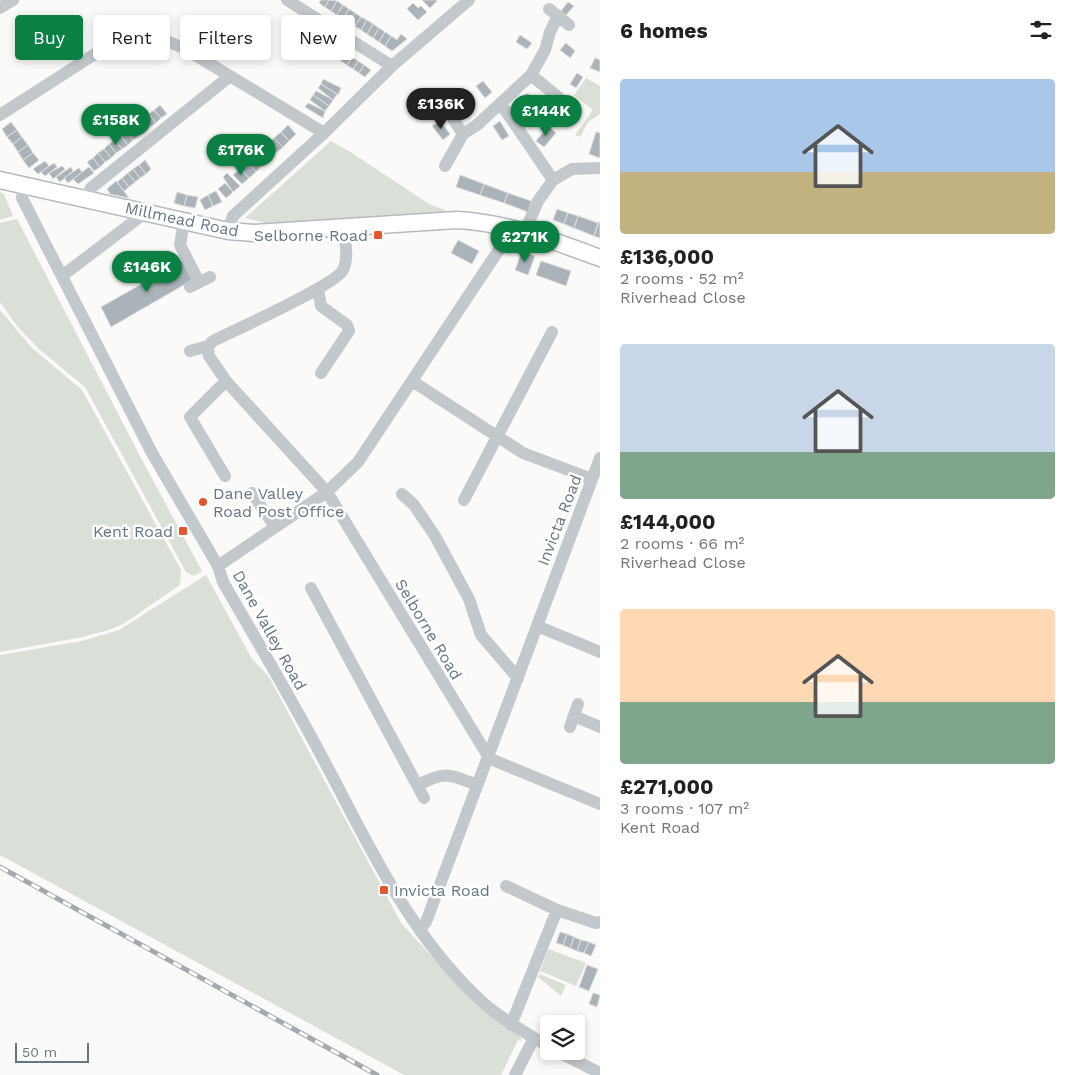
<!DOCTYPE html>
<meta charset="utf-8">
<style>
:root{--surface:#fff;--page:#f6f6f6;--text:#202124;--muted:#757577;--accent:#0b8043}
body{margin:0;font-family:"Work Sans",sans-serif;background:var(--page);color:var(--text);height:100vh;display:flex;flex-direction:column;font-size:19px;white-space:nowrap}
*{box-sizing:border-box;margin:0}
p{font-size:16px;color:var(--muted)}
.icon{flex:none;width:28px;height:28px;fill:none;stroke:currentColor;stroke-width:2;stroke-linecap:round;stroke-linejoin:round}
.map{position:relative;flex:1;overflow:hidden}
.sheet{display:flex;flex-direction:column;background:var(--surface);width:475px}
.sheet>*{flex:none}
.banner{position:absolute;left:15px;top:15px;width:475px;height:45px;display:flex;gap:10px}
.controls{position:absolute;left:540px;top:1015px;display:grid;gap:10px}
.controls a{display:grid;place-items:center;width:45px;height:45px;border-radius:5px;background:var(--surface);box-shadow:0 2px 8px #0003;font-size:25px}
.scale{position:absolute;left:15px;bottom:12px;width:74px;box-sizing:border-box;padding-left:5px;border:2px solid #657683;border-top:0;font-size:14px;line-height:18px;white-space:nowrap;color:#657683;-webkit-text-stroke:4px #fff;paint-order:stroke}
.price{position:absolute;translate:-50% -42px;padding:0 11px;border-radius:18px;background:var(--accent);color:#fff;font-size:16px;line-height:32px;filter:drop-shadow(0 1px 2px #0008)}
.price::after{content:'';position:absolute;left:50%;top:30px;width:15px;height:11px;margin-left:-8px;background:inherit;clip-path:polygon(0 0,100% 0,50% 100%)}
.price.selected{background:#222;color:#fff}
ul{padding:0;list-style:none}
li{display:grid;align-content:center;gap:10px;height:265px;padding:0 20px}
li span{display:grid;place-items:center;height:155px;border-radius:5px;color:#555}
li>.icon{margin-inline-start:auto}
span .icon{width:90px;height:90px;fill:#fffc;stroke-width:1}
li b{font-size:21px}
h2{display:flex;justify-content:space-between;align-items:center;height:60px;padding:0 20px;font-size:21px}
.tag{padding:0 18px;border-radius:5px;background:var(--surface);box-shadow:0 2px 8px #0003;font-size:18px;line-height:45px}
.tag.selected{background:var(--accent);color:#fff}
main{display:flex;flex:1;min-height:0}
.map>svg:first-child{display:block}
.green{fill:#dadfd7}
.building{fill:#aab3b9;stroke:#dcdcda}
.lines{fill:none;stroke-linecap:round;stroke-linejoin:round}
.major-casing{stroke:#b5babe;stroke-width:19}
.minor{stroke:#c3c8cc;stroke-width:12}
.major{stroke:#fff;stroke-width:16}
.rail-casing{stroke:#a2aab0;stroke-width:5}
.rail{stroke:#fff;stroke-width:3;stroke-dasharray:9;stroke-linecap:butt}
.poi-dot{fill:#e4572e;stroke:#fff;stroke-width:2}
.labels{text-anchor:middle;stroke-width:5;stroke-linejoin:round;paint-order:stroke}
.street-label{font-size:16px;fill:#657683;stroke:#fff}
.poi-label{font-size:16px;fill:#657683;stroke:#fff;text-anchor:end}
</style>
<main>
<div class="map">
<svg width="600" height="1075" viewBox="0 0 600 1075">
<rect width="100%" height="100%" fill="#fafaf8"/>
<path class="green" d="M586,78L600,86V114L588,122L580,137L575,135L593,110L574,95Z
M331,141L352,153L429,204L450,212L266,223L245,218Z
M0,192L4,194L13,216L0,220Z
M17,219L142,460L202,571L194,576L186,572L85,387L39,349L17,326L0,302V223Z
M0,310L31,347L82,390L181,570L180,585L123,624L109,630L78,638L0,652Z
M206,575L252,659L269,677L401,923L446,972L521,1038L522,1041L518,1040L501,1075H404L0,855V655L82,641L119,630Z
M548,949L586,963L576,986L540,971Z
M540,974L566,985L561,996L538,977Z"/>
<path class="building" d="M321,0H329L325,7L319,3Z
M329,0L337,1L331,11L325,7Z
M422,0H436L437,1L430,8Z
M337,1L343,5L337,15L331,11Z
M568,2L574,6L566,15L561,11Z
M413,3L418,8L421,6L427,12L418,20L407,9Z
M343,5L349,9L343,19L337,15Z
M349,9L355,13L349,22L343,19Z
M355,13L361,17L355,26L349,22Z
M361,17L367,20L361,30L355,26Z
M367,20L373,24L367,34L361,30Z
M373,24L379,28L373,38L367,34Z
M379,28L385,32L379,42L373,38Z
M309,29L315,33L310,41L304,37Z
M385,32L391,36L385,46L379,42Z
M315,33L321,37L316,45L310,41Z
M401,34L407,39L392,51L385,46L391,36L397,40Z
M520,35L532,43L527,49L516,42Z
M321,37L327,41L322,49L316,45Z
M327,41L334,45L329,53L322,49Z
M566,43L575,51L570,58L560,50Z
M334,45L340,49L335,57L329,53Z
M340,49L346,53L341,61L335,57Z
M346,53L352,57L347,65L341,61Z
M352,57L358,61L353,69L347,65Z
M595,58L600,60V72L590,68Z
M358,61L364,65L359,73L353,69Z
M364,65L371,70L365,77L359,73Z
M577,73L583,77L576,88L570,84Z
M323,79L341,88L338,95L321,84Z
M483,81L492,92L485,98L476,86Z
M321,84L337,94L333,100L318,88Z
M316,91L333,100L329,106L313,95Z
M527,93L535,99L527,109L519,103Z
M313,95L329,106L325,111L310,100Z
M308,103L325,111L323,118L305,107Z
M160,105L167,114L161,118L154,110Z
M154,110L161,118L156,123L149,114Z
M563,111L574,119L567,127L556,119Z
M149,114L156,123L150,127L143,118Z
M143,118L150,127L144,132L138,123Z
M440,121L450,134L443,140L432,126Z
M500,121L509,136L502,140L493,126Z
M11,122L17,130L7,137L2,129Z
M138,123L144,132L139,136L132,127Z
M288,125L296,134L289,141L281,132Z
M549,126L556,133L544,147L536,141Z
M132,127L139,136L133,140L126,131Z
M17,130L22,137L13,144L7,137Z
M126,131L133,140L128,145L121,136Z
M281,132L289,141L283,147L274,138Z
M596,132L600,133V158L589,154Z
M121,136L128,145L122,149L115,140Z
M22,137L28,145L18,152L13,144Z
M274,138L283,147L276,153L268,144Z
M115,140L122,149L116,153L109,144Z
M109,144L116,153L111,158L104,149Z
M268,144L276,153L269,159L261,150Z
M28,145L33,153L23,160L18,152Z
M104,149L111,158L105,162L98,153Z
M261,150L269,159L262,165L254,156Z
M33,153L39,160L29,168L23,160Z
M98,153L105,162L100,167L93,158Z
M243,154L250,160L254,156L262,165L256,172L241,156Z
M241,156L256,172L249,178L238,166L242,162L238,158Z
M93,158L100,167L94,171L87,162Z
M145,160L151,169L146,174L139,165Z
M45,161L49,166L38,174L33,169Z
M54,163L57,167L45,176L41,172Z
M139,165L146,174L140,178L133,169Z
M62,166L65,169L53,179L49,173Z
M71,167L73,171L60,182L56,177Z
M89,167L94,173L78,184L73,179Z
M79,168L82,172L68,183L64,178Z
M133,169L140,178L135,182L128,173Z
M241,169L249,178L242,184L233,175Z
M128,173L135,182L129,187L122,178Z
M227,173L240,186L233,192L223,177Z
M460,175L484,184L480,195L456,187Z
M122,178L129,187L124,191L117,182Z
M116,181L117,182L129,198L110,194L107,189Z
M225,183L233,192L226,198L218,189Z
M484,184L508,193L504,203L480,195Z
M216,191L222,202L213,206L208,195Z
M177,192L187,195L184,206L174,203Z
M508,193L531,201L528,212L504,203Z
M187,195L198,197L195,208L184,206Z
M208,195L213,206L205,210L200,200Z
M557,209L568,213L564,224L553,220Z
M568,213L578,216L574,228L564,224Z
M578,216L598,223L594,236L574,228Z
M599,222H600V238L594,236Z
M458,240L479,251L472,264L451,253Z
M522,251L535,256L528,275L515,270Z
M184,260L194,279L111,327L101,307Z
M541,261L571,271L566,286L536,275Z
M560,932L567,934L563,945L556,943Z
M567,934L574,937L570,948L563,945Z
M574,937L581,940L577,951L570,948Z
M581,940L589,942L584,953L577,951Z
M589,942L596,945L591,956L584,953Z
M587,965L598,969L589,991L579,987Z
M593,993L600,995L597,1007L589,1004Z"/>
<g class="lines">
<g class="major-casing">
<path id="major" d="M0,180L228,231L254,233L457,220C509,223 551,240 600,258"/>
</g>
<path class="minor" d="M287,0L392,66
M0,8L13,0
M549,9L569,25
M531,75L558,97
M501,104L553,180L538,201L525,231
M0,115L109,45C137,32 160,36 187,50L324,133
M453,119L463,134
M445,166L463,134L477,125L531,75L545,50L550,32L558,16
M553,180L572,169L600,168
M24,185L22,198L152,453L218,566L223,582C256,639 289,695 320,753C365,837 405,928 475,995C496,1016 523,1031 549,1047
M87,198L91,188L230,76
M184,221L180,245L199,282
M344,228C345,241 349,258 343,270C334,286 235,330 213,341L208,346L209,356L226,381L327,492L488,756
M228,231L233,216L324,133L392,66L469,0
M62,276L145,213
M190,287L210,277
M318,289L321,306L347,325L349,331L321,373
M190,351L208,346
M412,381L523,453L592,479
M225,476L190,417L226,381
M252,493L275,527
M402,494L414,505L435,536L469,599L481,635L518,678
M464,500L552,332
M218,566L327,492L358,462L514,227
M311,588L424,798
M537,626L600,652
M574,716L600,727
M570,727L578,704
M488,758L600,804
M418,785C446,771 448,774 477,785
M506,886L557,910L596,923L600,922
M420,930L426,922L600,458
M511,1025L557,910
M556,1051L600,1073
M515,1075L534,1038"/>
<use href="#major" class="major"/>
<g class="rail-casing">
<path id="rail" d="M0,867L377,1075"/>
</g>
<use href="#rail" class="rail"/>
</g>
<g class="poi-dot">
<rect x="373" y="230" width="10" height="10" rx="2.5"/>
<circle cx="203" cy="502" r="5"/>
<rect x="178" y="526" width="10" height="10" rx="2.5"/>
<rect x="379" y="885" width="10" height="10" rx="2.5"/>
</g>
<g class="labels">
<g class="street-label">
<text transform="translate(182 219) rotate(12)" y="6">Millmead Road</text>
<text transform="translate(559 520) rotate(-69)" y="6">Invicta Road</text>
<text transform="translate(429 629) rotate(59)" y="6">Selborne Road</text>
<text transform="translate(270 630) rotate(61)" y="6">Dane Valley Road</text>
</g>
<g class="poi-label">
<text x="368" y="241">Selborne Road</text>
<text x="213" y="499" text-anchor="start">Dane Valley<tspan x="213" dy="18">Road Post Office</tspan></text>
<text x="173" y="537">Kent Road</text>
<text x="394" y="896" text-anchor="start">Invicta Road</text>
</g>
</g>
</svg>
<div class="controls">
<a><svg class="icon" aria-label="layers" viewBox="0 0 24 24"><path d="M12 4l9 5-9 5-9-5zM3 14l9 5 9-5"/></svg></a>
</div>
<div class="scale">50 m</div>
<b class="price selected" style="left:441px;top:130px">£136K</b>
<b class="price" style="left:546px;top:137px">£144K</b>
<b class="price" style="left:116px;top:146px">£158K</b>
<b class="price" style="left:241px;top:176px">£176K</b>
<b class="price" style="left:525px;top:263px">£271K</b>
<b class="price" style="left:147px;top:293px">£146K</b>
<div class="banner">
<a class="tag selected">Buy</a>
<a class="tag">Rent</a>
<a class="tag">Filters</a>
<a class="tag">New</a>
</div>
</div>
<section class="sheet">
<h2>6 homes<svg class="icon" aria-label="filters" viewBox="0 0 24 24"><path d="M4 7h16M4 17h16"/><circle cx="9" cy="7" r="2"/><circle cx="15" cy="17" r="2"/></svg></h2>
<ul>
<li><span style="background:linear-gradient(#a9c7e8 60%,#c2b280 0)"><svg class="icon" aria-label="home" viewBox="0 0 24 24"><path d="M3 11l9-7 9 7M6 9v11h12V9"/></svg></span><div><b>£136,000</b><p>2 rooms · 52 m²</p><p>Riverhead Close</p></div></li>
<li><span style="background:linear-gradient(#c9d6e8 70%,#7fa58c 0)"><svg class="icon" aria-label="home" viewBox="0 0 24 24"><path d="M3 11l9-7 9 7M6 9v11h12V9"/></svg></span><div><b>£144,000</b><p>2 rooms · 66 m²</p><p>Riverhead Close</p></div></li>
<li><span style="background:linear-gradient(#ffd9b3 60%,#7fa58c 0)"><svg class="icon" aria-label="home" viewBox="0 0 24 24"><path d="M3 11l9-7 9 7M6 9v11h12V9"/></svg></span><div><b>£271,000</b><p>3 rooms · 107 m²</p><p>Kent Road</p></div></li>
</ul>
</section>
</main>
